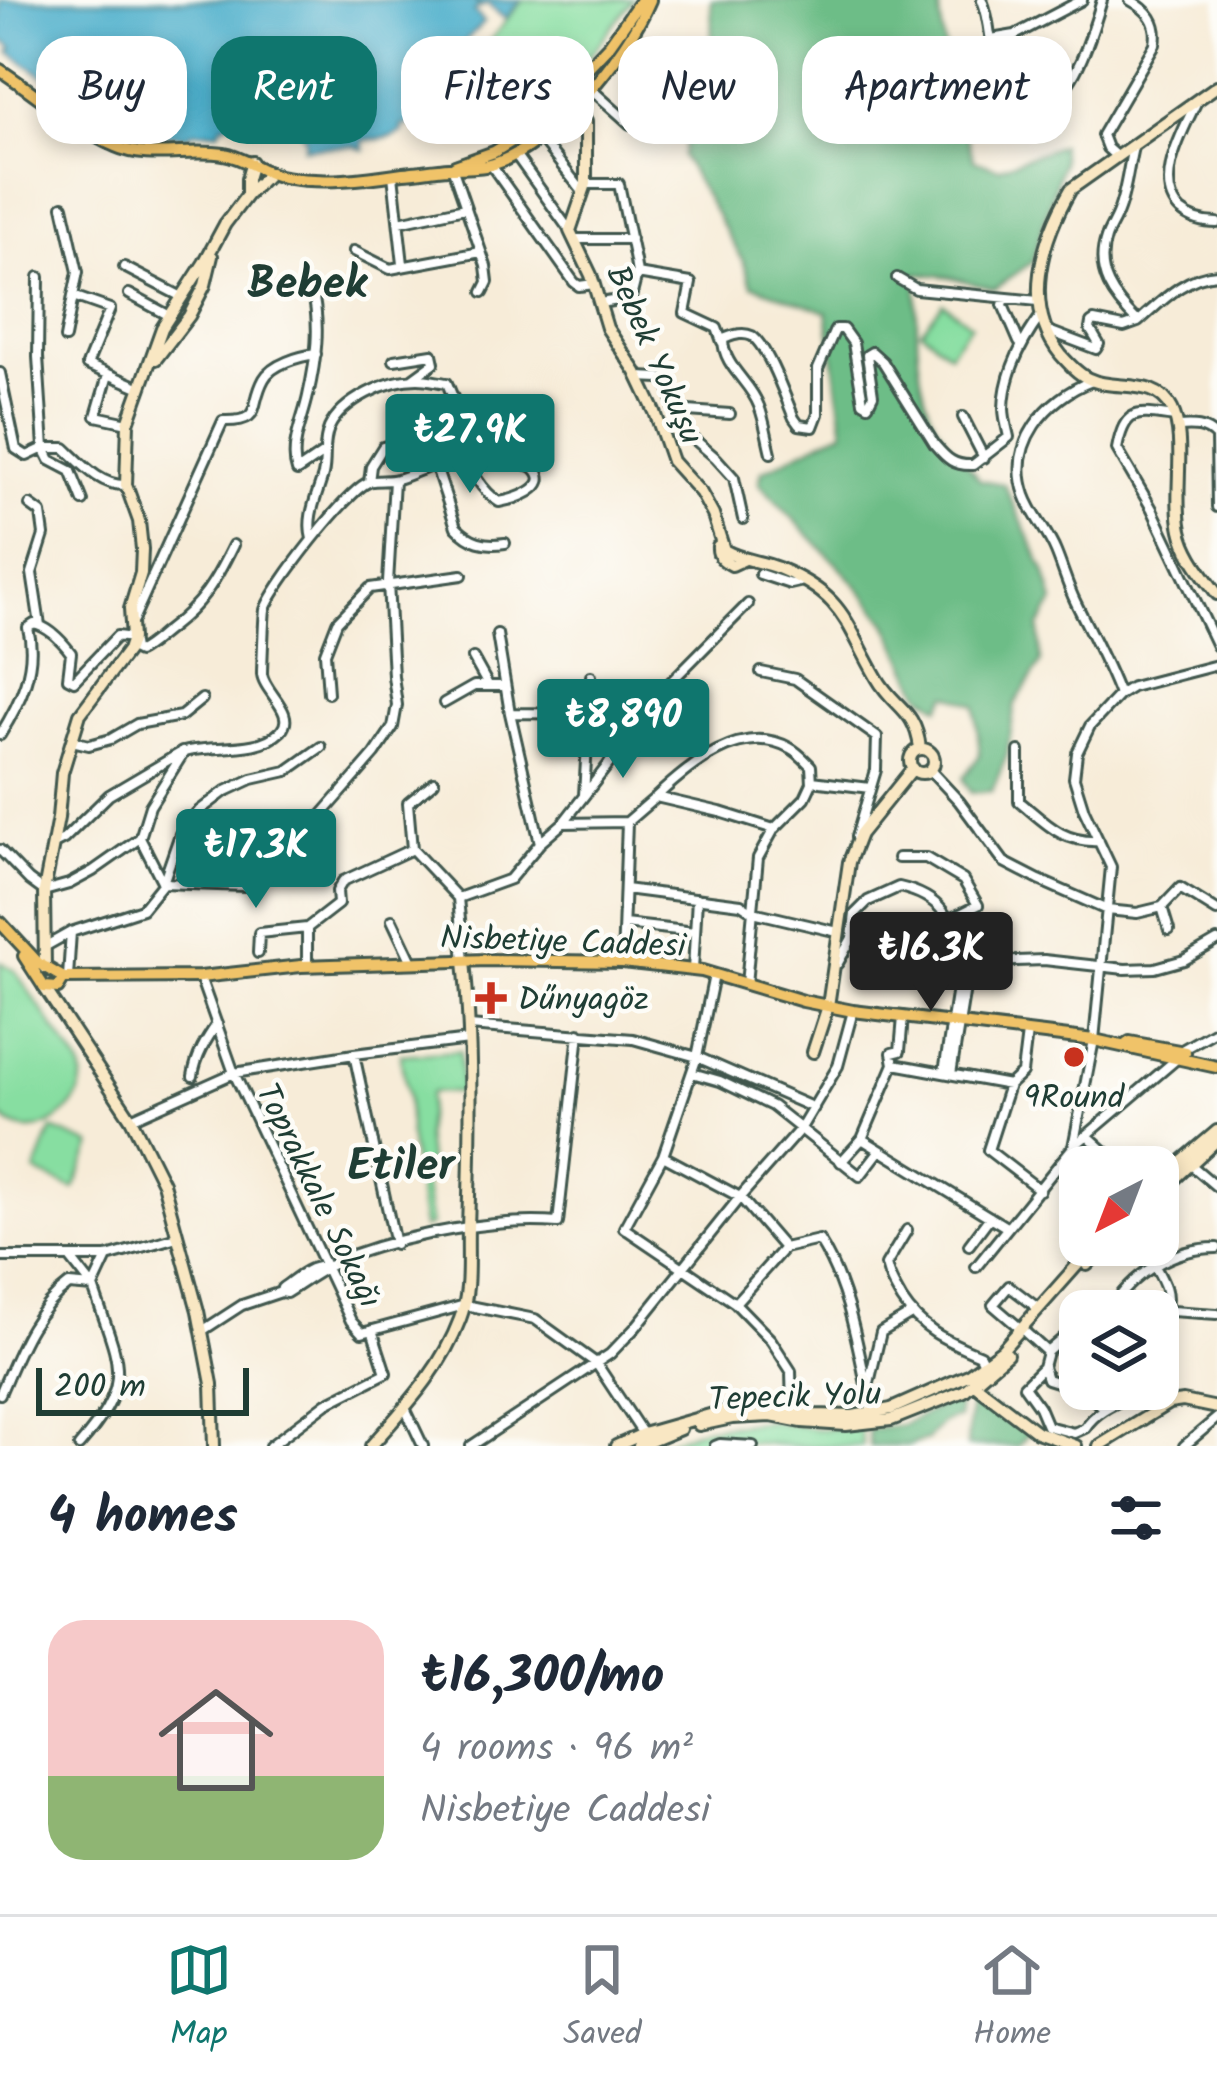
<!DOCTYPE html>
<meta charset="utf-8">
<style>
:root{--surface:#fff;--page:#f2f2f3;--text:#1f2937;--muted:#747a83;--line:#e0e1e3;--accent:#0f766e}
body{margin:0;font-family:Kalam,sans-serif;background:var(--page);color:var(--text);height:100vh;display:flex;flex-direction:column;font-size:45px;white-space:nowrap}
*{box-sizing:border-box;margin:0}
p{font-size:39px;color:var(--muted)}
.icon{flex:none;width:66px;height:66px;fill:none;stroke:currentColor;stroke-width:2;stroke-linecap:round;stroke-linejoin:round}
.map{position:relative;height:1446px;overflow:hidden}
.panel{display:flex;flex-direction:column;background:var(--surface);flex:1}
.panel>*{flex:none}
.top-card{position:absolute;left:36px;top:36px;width:1146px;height:108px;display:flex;gap:24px}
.needle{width:78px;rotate:222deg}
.controls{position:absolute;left:1059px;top:1146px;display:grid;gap:24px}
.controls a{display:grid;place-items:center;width:120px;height:120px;border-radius:24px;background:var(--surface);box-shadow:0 6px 18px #0003;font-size:60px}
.scale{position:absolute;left:36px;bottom:30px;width:213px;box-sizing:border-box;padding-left:12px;border:6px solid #1f3d34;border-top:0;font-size:33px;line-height:42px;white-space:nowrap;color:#1f3d34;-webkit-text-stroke:9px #fdfcf7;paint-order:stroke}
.price{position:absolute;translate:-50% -102px;padding:0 27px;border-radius:12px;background:var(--accent);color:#fff;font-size:39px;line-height:78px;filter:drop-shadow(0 3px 6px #0008)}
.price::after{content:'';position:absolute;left:50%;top:72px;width:36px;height:27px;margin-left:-18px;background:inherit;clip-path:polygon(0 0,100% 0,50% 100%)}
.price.on{background:#222;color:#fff}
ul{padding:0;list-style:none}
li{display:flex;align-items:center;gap:36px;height:300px;padding:0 48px}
li span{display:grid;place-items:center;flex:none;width:336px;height:240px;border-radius:36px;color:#555}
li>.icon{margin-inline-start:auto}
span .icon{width:144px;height:144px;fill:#fffc;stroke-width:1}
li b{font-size:51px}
h2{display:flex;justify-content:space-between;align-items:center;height:144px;padding:0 48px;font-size:51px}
.chip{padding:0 42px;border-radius:36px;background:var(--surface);box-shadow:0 6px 18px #0003;font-size:42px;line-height:108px}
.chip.on{background:var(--accent);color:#fff}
.tabs{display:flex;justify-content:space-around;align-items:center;height:168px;border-top:3px solid var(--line);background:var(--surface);font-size:33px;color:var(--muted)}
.tabs a{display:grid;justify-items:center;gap:6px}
.tabs .on{color:var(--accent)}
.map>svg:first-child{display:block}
.green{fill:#87dea1;stroke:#538e6a;stroke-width:3}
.forest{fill:#6dbd87;stroke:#467d5e;stroke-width:3}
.water{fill:#4aadca;stroke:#34757f;stroke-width:3}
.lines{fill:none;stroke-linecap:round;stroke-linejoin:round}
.ferry{stroke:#2e6468;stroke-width:3;stroke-dasharray:15 12;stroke-linecap:butt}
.street-casing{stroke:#3f574d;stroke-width:14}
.secondary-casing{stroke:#3f574d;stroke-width:16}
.primary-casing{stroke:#3f574d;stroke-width:16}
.street{stroke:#fff;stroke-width:8}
.secondary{stroke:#f9e7c3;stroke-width:10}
.primary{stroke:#f0c369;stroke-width:10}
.poi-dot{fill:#c8321e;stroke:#fdfcf7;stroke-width:4.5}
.labels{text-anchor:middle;stroke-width:9;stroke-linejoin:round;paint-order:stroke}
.street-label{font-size:33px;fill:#1f3d34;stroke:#fdfcf7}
.poi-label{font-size:33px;fill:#1f3d34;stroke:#fdfcf7;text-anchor:start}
.district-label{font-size:45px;font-weight:bold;fill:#1f3d34;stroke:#fdfcf7}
</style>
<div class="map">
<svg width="1217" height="1446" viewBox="0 0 1217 1446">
<rect width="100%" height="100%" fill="#fdfcf7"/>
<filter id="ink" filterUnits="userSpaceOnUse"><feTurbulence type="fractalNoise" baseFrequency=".00833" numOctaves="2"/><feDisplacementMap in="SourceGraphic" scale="24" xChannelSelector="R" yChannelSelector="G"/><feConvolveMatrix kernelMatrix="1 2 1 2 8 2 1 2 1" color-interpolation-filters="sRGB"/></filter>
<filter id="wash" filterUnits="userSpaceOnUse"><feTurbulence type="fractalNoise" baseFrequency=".004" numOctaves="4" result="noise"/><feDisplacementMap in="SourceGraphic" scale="48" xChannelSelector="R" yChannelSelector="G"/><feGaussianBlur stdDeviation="2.7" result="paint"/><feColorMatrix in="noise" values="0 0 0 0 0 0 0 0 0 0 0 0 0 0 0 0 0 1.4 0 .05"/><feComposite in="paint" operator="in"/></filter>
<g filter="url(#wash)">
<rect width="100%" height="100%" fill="#f7ecd8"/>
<path class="green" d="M523,0H633L574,76L535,99L483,109L457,81Z
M943,303L971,324L949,353L921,331Z
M0,962L15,971C32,995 48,1019 64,1043C69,1050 77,1058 80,1066C92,1097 54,1132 25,1129C15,1128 7,1122 0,1116Z
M460,1051L461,1093L432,1092L430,1094L425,1134L428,1160L422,1168L431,1225L423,1228L409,1134L408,1097L400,1055Z
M52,1129L92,1145L74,1189L35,1172Z
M770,1421L816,1429L860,1428L863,1446H798L706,1439L696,1446H655L703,1428Z"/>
<path class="forest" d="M711,0H939C943,55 957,107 974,160L998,168L1060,145L1062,162L1032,262L994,289L950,277L917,273C917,315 914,368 929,408C939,435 962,458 980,480L1004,484L1045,571L1054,602L1039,627L1041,663L1015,704L1007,755L992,791L971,793L963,778L980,755L975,705L948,694L940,707L921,694L887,623L854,582L759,483L762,471C790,459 815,442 844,431L827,312L752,285L743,261L682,156L712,42Z
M971,1395L1029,1433L1018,1446H967Z
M957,1398L959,1418C942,1420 938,1427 927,1440L906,1446H870L868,1430L902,1425Z"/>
<path class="water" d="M0,0H521L505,19L487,4L474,11L484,22L450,56H446L439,75L447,79H440L433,111L410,118L412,123L401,127L403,132L393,137L363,141L364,150L353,146L304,148C309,131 296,128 284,119L285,115L252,106L249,115L239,119L238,117H234V121L222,125L219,131L191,132L189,136L136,134L120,129L9,52L13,48L0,39Z"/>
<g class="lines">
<path class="ferry" d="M474,0L481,8"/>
</g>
</g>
<g filter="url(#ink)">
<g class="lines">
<g class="street-casing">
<path id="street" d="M982,0C993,26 988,57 1002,82C1008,94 1018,100 1032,101C1041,101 1052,99 1059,94C1079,78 1095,24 1102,0
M991,39L1015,35L1082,0
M591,89L630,124
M1196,103C1183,131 1152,185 1181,211C1192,220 1203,223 1217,223
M485,119L512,88
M540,138L583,192
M1133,147C1128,168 1126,192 1118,212C1115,221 1109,229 1106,238C1094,273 1114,299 1138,322C1161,302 1185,276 1217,274
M515,154L570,231
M1117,157L1107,148L1102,135L1155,44C1159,22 1148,10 1130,0
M491,165L574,282L579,286L594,284
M452,167L486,266L488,282L483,292
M393,175L403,264
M586,184H619L635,261L637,274L631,298L600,303
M63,206L78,272L73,296
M399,222L465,208
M574,239H631
M354,251L390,269L481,252
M124,267L182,297
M637,274L691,283L685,313L717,328L722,342
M39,277L38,357L44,448L50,460L71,471L83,501
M897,278L916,289L1038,301
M312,289C321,326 316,360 308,396C303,420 289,447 297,471L322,454
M129,294L170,316
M1005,298L1003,305L1019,342
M1046,330L1096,349L1099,344L1090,329L1091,323L1094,321L1124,327L1138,322
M65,338L73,296L110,309L87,365L141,388
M394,360L432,354L434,363L412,379
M0,373L16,449L27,456L44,448H65C83,465 101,486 126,485
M108,375L96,416L128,423
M638,377L660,378L668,382L679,426L716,458L734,478L743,519
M1092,381C1046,398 1007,444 1025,495C1032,515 1048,532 1056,552C1063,569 1068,587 1076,603C1091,634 1107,663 1119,695
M674,410L730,414
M963,417L984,458
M1175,417C1137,412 1125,407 1117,449L1152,509L1217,646
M1178,427C1193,426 1205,425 1216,437L1217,507
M437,446L450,439L457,441C468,462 477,488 499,502C512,500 555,488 534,468C529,463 513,464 505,462L496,439
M771,453C767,438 765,421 759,406C750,381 723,367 723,339C732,336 742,331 752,336C768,347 786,399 794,418L799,425L813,427L818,414V369L834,332L836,329H843L853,343L863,402L868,405L873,395L867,355L872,352L883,362L935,445C947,459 954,466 973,465L1009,437C1007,428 1004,417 1004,408C1005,374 1021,343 1040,317
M434,461L456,527C470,542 485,546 505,543
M369,482L371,466L383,447C404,443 453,426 431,466C420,470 408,476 397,479C388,482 377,479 369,482C348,489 271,589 265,610C264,614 262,668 262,674C264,692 297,713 281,731C258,754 212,744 184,752L150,806L140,838L163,883L245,886L267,878L285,862L320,817L375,754L393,727L397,705L393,676L388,583L394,480
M30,505L41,513L44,535L32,573L40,625
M312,539C306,516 317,497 323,475C327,458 322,445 329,428C342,400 388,379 418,379C428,379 438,382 447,383L454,400
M760,574L790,584L803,581
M133,620L223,421C264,422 249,406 264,379C272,364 300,356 316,354
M497,634L510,713L540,843
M473,658L488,685
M761,672L795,679L877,737L876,770L856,837
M328,693L325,653L337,622L370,588L462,575
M444,703L474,686H505
M510,713L589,714
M0,735C20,703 38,666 28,628L34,624C49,627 62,641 71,653L68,678L74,681L117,636L132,638L134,650L138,652C150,646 158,637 169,629C202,604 215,582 233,545
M72,741L89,745L111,739L137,724L181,716L202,699
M1019,751V801C1046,823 1062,843 1099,841
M930,770L959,801L1004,862L1039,880L1107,910L1137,913L1162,907L1180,888L1217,911
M812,781L870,788
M584,795L591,676
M656,797C689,766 742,721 790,748C798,752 805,760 811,766L812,783L805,798L774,829L758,858L746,984
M563,823L627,822L656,797L720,812L774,829
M54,844L64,839L109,795L182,752
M412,849L408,803L434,782
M412,849L458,898
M0,850L29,880L44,891L69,884L93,871L140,838
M898,858H926L963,880L978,905L948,920
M625,889L741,904L753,912L838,932
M458,898L510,879L540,843L563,823L608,765L643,710L748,604
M458,898L464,961
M1162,907L1169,930
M392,920L412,962
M624,924L695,932
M852,938L911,947L966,963L1044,960L1125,969L1155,968L1184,960L1217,941
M885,943C886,926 903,922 917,925L926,938L927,952
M46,946L71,932L142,909L163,883L180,834L199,811L224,792L252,779L287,771L321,747
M258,953L259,933L307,928
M622,962L627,822
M838,963L852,938L855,914L868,901L899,887C940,896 956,919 956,960
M307,966V928L338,904L337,891L343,881L412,849
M693,970L697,898
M714,975L697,1057L663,1156L624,1228L735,1303L771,1340L791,1371L792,1410
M68,977L71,932
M200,977L234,1073L351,1321L362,1333L465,1305L535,1319L596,1363L643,1434
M469,1026L633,1039L697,1057L814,1108
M354,1054L395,1244
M894,1064L892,1053L900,1051L903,1017
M944,1072L961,962
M692,1073L720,1081L772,1106L860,1176L880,1150
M951,1074L969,963
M193,1076C196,1056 206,1040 217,1024
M1009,1085L1022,1073L1027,1033
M131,1119L234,1073L354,1054L469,1040
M1088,1136L1122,1167
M862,1139L1006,1227
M1073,1147L1094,1040L1111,867L1084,810L1074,778L1077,753L1090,726L1119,695L1132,687L1217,665
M663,1156L740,1197L784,1248
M841,1162L862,1139L894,1064L1009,1085L988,1150L1040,1190
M1191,1165L1217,1187
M907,1230L886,1265C889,1278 895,1288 902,1300C922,1331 948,1341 980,1355L984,1363
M969,1245L990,1217
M784,1248L819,1240C851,1290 859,1355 872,1413
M0,1257H107L177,1237
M1155,1266C1161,1278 1170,1291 1166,1305L1171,1311L1217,1314
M976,1267L1073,1147L1179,1057L1180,1051L1217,1030
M281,1292L282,1288C294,1280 309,1265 324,1267
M735,1303L784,1248
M1110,1311C1132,1273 1174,1248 1217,1248
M1021,1329L993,1305L1009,1286L1039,1309
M202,1331L242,1305L281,1292L286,1293C307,1280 328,1264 352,1255C411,1234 496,1218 558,1223L579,1033
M1026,1333L1047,1352
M1043,1367L1047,1352L1075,1328H1080
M869,1383L881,1332L911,1314
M0,1394C18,1353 32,1312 69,1285L93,1287L71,1259
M405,1408L423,1446
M1105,1408L1079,1389L1047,1379L1043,1367L1024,1386L1039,1407L1047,1426L1074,1433L1085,1428C1097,1409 1119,1402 1139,1392L1137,1389
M79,1446C137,1379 118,1363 93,1287L107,1257
M270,1446L327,1403L386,1373L372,1330
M471,1446L610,1354L635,1328L740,1197L801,1128L838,1066L853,1011
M715,1446L720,1444L753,1446
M1184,1446L1217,1418"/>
</g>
<g class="secondary-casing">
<path id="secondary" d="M1217,86L1071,189C1042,239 1021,306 1061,355C1069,364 1078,374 1089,379C1115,392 1156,376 1172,409C1187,439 1173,495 1181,530C1186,554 1203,574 1217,594
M579,101L586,122V184L570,231L591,275L607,328L636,372L655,412L672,461L701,493L713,515L724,550C741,560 760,561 778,568C845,596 844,621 877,678C894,708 915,708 920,748
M252,162L247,179V195L269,173
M156,359L189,316L205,285L212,256
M718,546C717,557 724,561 732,565L745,559
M910 761a12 12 0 1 1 24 0a12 12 0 1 1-24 0Z
M45,968L44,891L58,818L62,773L80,714L128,650L132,638L130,609L141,573L142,549L139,521L126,485L128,423L162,328L204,263L225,224L247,195
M44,987L131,1119L163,1183L198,1311L212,1384L214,1446
M813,1052L828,1006L849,862L860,834L913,768
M1158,1181L1217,1131
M1158,1194L1217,1140
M1087,1265L1106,1245
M973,1383L1037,1432L1076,1446
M699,1425L732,1418L771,1416L802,1422L846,1425L891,1420L964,1391L1007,1354
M371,1446C406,1406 441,1370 460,1319C471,1292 467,1257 468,1228C471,1139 473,1050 464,961
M616,1446L643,1434L745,1405L815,1415L853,1416L891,1409L968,1375L1002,1350L1095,1245
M639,1446L680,1429
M1099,1446L1169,1403L1183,1401L1217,1408"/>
</g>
<g class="primary-casing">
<path id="primary" d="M0,70C36,93 77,130 115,146C148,161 189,148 224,154C247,158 262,174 284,177C324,184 364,179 403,173C418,172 434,169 449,168C465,167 479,169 494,164C552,145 627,55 650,0
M455,166L494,152L527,132L610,44L641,0
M0,922L38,963L64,978L200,977L301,966L488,960L622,962L702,971L803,1001L853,1011L1094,1040L1217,1067
M24,956L44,987L58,988L64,978
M1127,1044L1130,1042L1185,1052"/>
</g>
<use href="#street" class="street"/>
<use href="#secondary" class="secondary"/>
<use href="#primary" class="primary"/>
</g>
</g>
<g class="poi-dot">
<path d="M485 980h12v12h12v12h-12v12h-12v-12h-12v-12h12z"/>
<circle cx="1074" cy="1057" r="12"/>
</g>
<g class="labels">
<g class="street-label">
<text transform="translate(656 354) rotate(66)" y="12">Bebek Yokuşu</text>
<text transform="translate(563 940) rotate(2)" y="12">Nisbetiye Caddesi</text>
<text transform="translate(320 1195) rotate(64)" y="12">Toprakkale Sokağı</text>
<text transform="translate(795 1395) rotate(-2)" y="12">Tepecik Yolu</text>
</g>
<g class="poi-label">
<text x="518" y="1010">Dűnyagöz</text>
<text x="1074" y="1108" text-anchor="middle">9Round</text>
</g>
<g class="district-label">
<text x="307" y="298">Bebek</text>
<text x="401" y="1180">Etiler</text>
</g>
</g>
</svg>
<div class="controls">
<a><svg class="needle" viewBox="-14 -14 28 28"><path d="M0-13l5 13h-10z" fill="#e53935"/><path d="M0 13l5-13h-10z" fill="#747a83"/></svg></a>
<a><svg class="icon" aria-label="layers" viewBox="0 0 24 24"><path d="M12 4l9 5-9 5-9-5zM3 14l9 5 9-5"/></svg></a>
</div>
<div class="scale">200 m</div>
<b class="price" style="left:470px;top:496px">₺27.9K</b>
<b class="price" style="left:623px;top:781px">₺8,890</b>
<b class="price" style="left:256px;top:911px">₺17.3K</b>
<b class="price on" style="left:931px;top:1014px">₺16.3K</b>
<div class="top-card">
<a class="chip">Buy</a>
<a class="chip on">Rent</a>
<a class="chip">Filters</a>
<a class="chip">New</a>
<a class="chip">Apartment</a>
</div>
</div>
<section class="panel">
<h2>4 homes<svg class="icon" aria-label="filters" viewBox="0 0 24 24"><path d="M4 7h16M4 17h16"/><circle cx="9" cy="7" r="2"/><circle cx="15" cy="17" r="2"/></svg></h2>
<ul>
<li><span style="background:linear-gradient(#f6c9c9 65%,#8fb573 0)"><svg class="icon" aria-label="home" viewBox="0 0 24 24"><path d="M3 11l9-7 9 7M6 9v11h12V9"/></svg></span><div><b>₺16,300/mo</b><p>4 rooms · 96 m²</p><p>Nisbetiye Caddesi</p></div></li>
</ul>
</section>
<nav class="tabs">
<a class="on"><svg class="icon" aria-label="map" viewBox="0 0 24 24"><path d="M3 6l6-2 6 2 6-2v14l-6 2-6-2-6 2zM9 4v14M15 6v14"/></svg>Map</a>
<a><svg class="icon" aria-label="saved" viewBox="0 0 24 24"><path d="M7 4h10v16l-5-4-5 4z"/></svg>Saved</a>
<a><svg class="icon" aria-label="home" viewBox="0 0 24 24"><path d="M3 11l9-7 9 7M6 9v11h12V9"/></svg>Home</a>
</nav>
